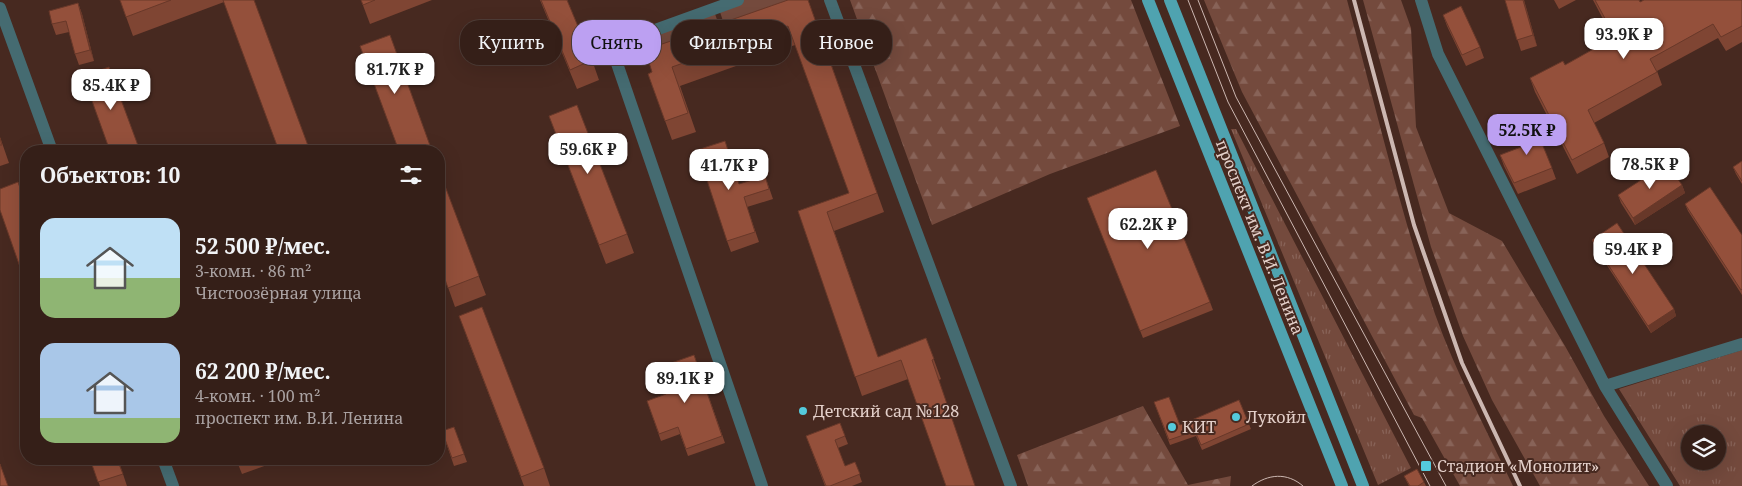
<!DOCTYPE html>
<html lang="ru">
<meta charset="utf-8">
<style>
:root{--surface:#351f18;--page:#3d2721;--text:#f1f3f6;--muted:#aaa2a2;--line:#4f3d37;--accent:#bca0f2}
body{margin:0;font-family:"Noto Serif",serif;background:var(--page);color:var(--text);height:100vh;display:flex;flex-direction:column;font-size:19px;white-space:nowrap}
*{box-sizing:border-box;margin:0}
p{font-size:16px;color:var(--muted)}
.icon{flex:none;width:28px;height:28px;fill:none;stroke:currentColor;stroke-width:2;stroke-linecap:round;stroke-linejoin:round}
.map{position:relative;flex:1;overflow:hidden}
.side{position:absolute;left:20px;top:145px;width:425px;height:320px;display:flex;flex-direction:column;background:var(--surface);border-radius:20px;box-shadow:0 5px 20px #0002,0 0 0 1px var(--line)}
.side>*{flex:none}
.top-card{position:absolute;left:460px;top:20px;width:475px;height:45px;display:flex;gap:10px}
.buttons{position:absolute;left:1681px;top:425px;display:grid;gap:10px}
.buttons a{display:grid;place-items:center;width:45px;height:45px;border-radius:50%;background:var(--surface);box-shadow:0 5px 20px #0002,0 0 0 1px var(--line);font-size:25px}
.price{position:absolute;translate:-50% -42px;padding:0 11px;border-radius:10px;background:#fff;color:#222;font-size:16px;line-height:32px;filter:drop-shadow(0 1px 2px #0008)}
.price::after{content:'';position:absolute;left:50%;top:30px;width:15px;height:11px;margin-left:-8px;background:inherit;clip-path:polygon(0 0,100% 0,50% 100%)}
.price.on{background:var(--accent);color:#111}
ul{padding:0;list-style:none}
li{display:flex;align-items:center;gap:15px;height:125px;padding:0 20px}
li span{display:grid;place-items:center;flex:none;width:140px;height:100px;border-radius:15px;color:#555}
li>.icon{margin-inline-start:auto}
span .icon{width:60px;height:60px;fill:#fffc;stroke-width:1}
li b{font-size:21px}
h2{display:flex;justify-content:space-between;align-items:center;height:60px;padding:0 20px;font-size:21px}
.tag{padding:0 18px;border-radius:20px;background:var(--surface);box-shadow:0 5px 20px #0002,0 0 0 1px var(--line);font-size:18px;line-height:45px}
.tag.on{background:var(--accent);color:#111}
.map>svg:first-child{display:block}
.grass{fill:url(#grass-tufts);fill-rule:evenodd}
.forest{fill:url(#forest-firs)}
.garden{fill:#744a3d}
.lines{fill:none;stroke-linecap:round;stroke-linejoin:round}
.minor{stroke:#456b71;stroke-width:12}
.tertiary{stroke:#456b71;stroke-width:12}
.primary{stroke:#4fa3b0;stroke-width:12}
.tram{stroke:#ccb7b1;stroke-width:1}
.rail{stroke:#ccb7b1;stroke-width:4}
.wall{fill:#7f4533}
.shaded-wall{fill:#683829}
.building{fill:#94503b;stroke:#683829}
.poi-dot{fill:#54cadc;stroke:#472920;stroke-width:2}
.labels{text-anchor:middle;stroke-width:4;stroke-linejoin:round;paint-order:stroke}
.street-label{font-size:16px;fill:#e4d0ca;stroke:#472920}
.poi-label{font-size:16px;fill:#e4d0ca;stroke:#472920;text-anchor:start}
</style>
<div class="map">
<svg width="1742" height="486" viewBox="0 0 1742 486">
<defs>
<pattern id="grass-tufts" width="24" height="20" patternUnits="userSpaceOnUse" patternTransform="scale(1.25)"><rect width="24" height="20" fill="#744a3d"/><path d="M3 7l-1-3M5 7V3M7 7l1-3M15 17l-1-3M17 17v-4M19 17l1-3" fill="none" stroke="#886358"/></pattern>
<pattern id="forest-firs" width="22" height="20" patternUnits="userSpaceOnUse" patternTransform="scale(1.25)"><rect width="22" height="20" fill="#744a3d"/><path d="M5 1l3.5 6h-7zM16 11l3.5 6h-7z" fill="#886358"/></pattern>
</defs>
<rect width="100%" height="100%" fill="#472920"/>
<path class="grass" d="M1231,129H1236L1411,468L1378,485Z
M1742,350V486H1680L1619,389ZM1690,434H1718V461H1690Z"/>
<path class="forest" d="M850,0H1131L1180,126L1050,174L932,225Z
M1204,0H1347C1375,105 1400,211 1435,314C1456,373 1486,429 1513,486H1460L1422,418L1414,415L1242,92Z
M1363,0H1401L1411,28L1416,127L1449,213L1502,241L1565,346L1604,416L1649,486H1540L1492,400L1463,336L1431,247Z
M1143,406L1188,485L1231,476L1230,486H1028L1017,455Z"/>
<path class="garden" d="M744,0H804L726,30L719,9Z
M714,11L721,31L636,62L629,43Z"/>
<g class="lines">
<path class="minor" d="M738,0L611,46L762,486
M830,0L1011,486
M1421,0L1438,54L1605,386L1667,486
M1605,386L1742,344"/>
<path class="tertiary" d="M0,8L52,151
M163,459L173,486"/>
<path class="primary" d="M1148,0L1342,486
M1170,0L1363,486"/>
<path class="tram" d="M1188,0L1228,102L1430,486
M1198,0L1236,97L1446,486
M1252,486C1268,474 1287,472 1303,486"/>
<path class="rail" d="M1354,0L1414,225L1462,363L1520,486"/>
</g>
<path class="wall" d="M120,0H254L224,2L133,36Z
M361,0H432L370,24Z
M540,0H567L592,60L599,80L577,89Z
M808,0L884,212L834,231L878,357L926,338L941,379L939,380L908,379L862,396L798,211L849,193L795,45L680,86L696,132L672,140L648,74Z
M1505,0H1524L1537,46L1521,51Z
M1554,0H1576L1559,9Z
M1593,0H1639L1640,2L1742,0V42L1726,51L1718,38L1657,71L1662,85L1594,123L1604,143L1609,157L1577,174L1535,92L1530,78L1565,65L1613,38Z
M78,3L82,14L94,61L79,65L75,54L69,32L56,35L52,24Z
M1443,15L1480,47L1484,58L1466,66L1447,26Z
M549,116L627,234L634,253L606,264Z
M0,137L9,163L0,166Z
M1500,155L1552,168L1556,179L1518,194L1504,166Z
M1742,161V184L1736,174L1733,167Z
M765,176L773,199L747,207L759,242L731,252L727,241L740,184Z
M1682,185L1685,193L1635,225L1621,203L1618,195Z
M1087,198L1210,302L1213,310L1143,338Z
M449,199L486,295L455,307L439,262Z
M1685,204L1742,235V295L1688,211Z
M1592,240L1674,309L1676,316L1651,333L1595,247Z
M466,335L544,468L550,486H524Z
M694,355L725,443L688,456L680,434L661,441L647,401L666,394Z
M1239,400L1251,429L1202,450L1196,436L1170,445L1154,402L1180,425Z
M840,423L848,444L838,448L845,466L855,462L862,482L852,486H825L806,436Z
M454,427L467,462L454,466L442,431Z
M90,459H118L127,486H100Z
M236,459H265L267,465L242,474Z
M1404,476L1424,482L1426,486H1409Z"/>
<path class="shaded-wall" d="M1523,0L1524,1L1537,46L1533,35Z
M78,3L82,14L94,61L90,50Z
M1682,185L1685,193L1635,225L1633,218Z
M1674,309L1676,316L1651,333L1648,326Z"/>
<path class="building" d="M120,0H171L126,17Z
M223,0H254L310,151H279Z
M361,0H375L363,5Z
M541,0H567L592,60L570,70Z
M788,0H808L877,193L827,212L878,357L926,338L934,359L932,360L975,486H946L901,360L855,377L798,211L849,193L788,26L672,67L688,113L665,121L648,74L652,72L645,50Z
M1505,0H1523L1533,35L1517,40Z
M1595,0H1639L1640,2L1644,0H1742V26L1721,37L1713,24L1650,59L1657,72L1588,110L1604,143L1572,160L1530,78L1563,61L1565,65L1615,37Z
M78,3L90,50L75,54L66,21L52,24L49,11Z
M1461,6L1480,47L1462,55L1443,15Z
M390,35L432,151H399L360,46Z
M109,67L140,151H110L83,76Z
M577,105L627,234L599,245L549,116Z
M1532,119L1552,168L1514,183L1500,155L1521,147L1518,140L1527,136L1522,123Z
M0,138L2,145H0Z
M725,141L739,184L765,176L769,189L744,197L755,232L727,241L697,150Z
M1742,161V181L1733,167Z
M1667,163L1682,185L1633,218L1618,195Z
M439,170L479,276L448,288L439,262Z
M1156,170L1210,302L1140,331L1087,198Z
M18,182L26,206V284L0,210V189Z
M1710,187L1742,235V289L1741,290L1685,204Z
M1617,223L1674,309L1648,326L1592,240Z
M482,307L544,468L521,477L459,316Z
M694,355L722,436L686,449L678,427L659,434L647,401L666,394L657,368Z
M1169,397L1180,425L1239,400L1249,424L1201,445L1195,431L1169,440L1154,402Z
M840,423L845,436L835,440L845,466L855,462L860,474L830,486H826L806,436Z
M454,427L464,454L452,458L442,431Z
M90,459H117L123,474L98,482Z
M0,464L8,486H0Z
M1417,469L1424,482L1418,486H1410L1404,476Z"/>
<g class="poi-dot">
<circle cx="803" cy="411" r="5"/>
<circle cx="1236" cy="417" r="5"/>
<circle cx="1172" cy="427" r="5"/>
<rect x="1420" y="460" width="12" height="12" rx="2.5"/>
</g>
<g class="labels">
<g class="street-label">
<text transform="translate(1260 237) rotate(68)" y="6">проспект им. В.И. Ленина</text>
</g>
<g class="poi-label">
<text x="813" y="417">Детский сад №128</text>
<text x="1246" y="423">Лукойл</text>
<text x="1182" y="433">КИТ</text>
<text x="1437" y="472">Стадион «Монолит»</text>
</g>
</g>
</svg>
<div class="buttons">
<a><svg class="icon" aria-label="layers" viewBox="0 0 24 24"><path d="M12 4l9 5-9 5-9-5zM3 14l9 5 9-5"/></svg></a>
</div>
<b class="price" style="left:1624px;top:60px">93.9K ₽</b>
<b class="price" style="left:395px;top:95px">81.7K ₽</b>
<b class="price" style="left:111px;top:111px">85.4K ₽</b>
<b class="price on" style="left:1527px;top:156px">52.5K ₽</b>
<b class="price" style="left:588px;top:175px">59.6K ₽</b>
<b class="price" style="left:1650px;top:190px">78.5K ₽</b>
<b class="price" style="left:729px;top:191px">41.7K ₽</b>
<b class="price" style="left:1148px;top:250px">62.2K ₽</b>
<b class="price" style="left:1633px;top:275px">59.4K ₽</b>
<b class="price" style="left:685px;top:404px">89.1K ₽</b>
<div class="top-card">
<a class="tag">Купить</a>
<a class="tag on">Снять</a>
<a class="tag">Фильтры</a>
<a class="tag">Новое</a>
</div>
<section class="side">
<h2>Объектов: 10<svg class="icon" aria-label="filters" viewBox="0 0 24 24"><path d="M4 7h16M4 17h16"/><circle cx="9" cy="7" r="2"/><circle cx="15" cy="17" r="2"/></svg></h2>
<ul>
<li><span style="background:linear-gradient(#bfe0f5 60%,#8fb573 0)"><svg class="icon" aria-label="home" viewBox="0 0 24 24"><path d="M3 11l9-7 9 7M6 9v11h12V9"/></svg></span><div><b>52 500 ₽/мес.</b><p>3-комн. · 86 m²</p><p>Чистоозёрная улица</p></div></li>
<li><span style="background:linear-gradient(#a9c7e8 75%,#8fb573 0)"><svg class="icon" aria-label="home" viewBox="0 0 24 24"><path d="M3 11l9-7 9 7M6 9v11h12V9"/></svg></span><div><b>62 200 ₽/мес.</b><p>4-комн. · 100 m²</p><p>проспект им. В.И. Ленина</p></div></li>
</ul>
</section>
</div>
